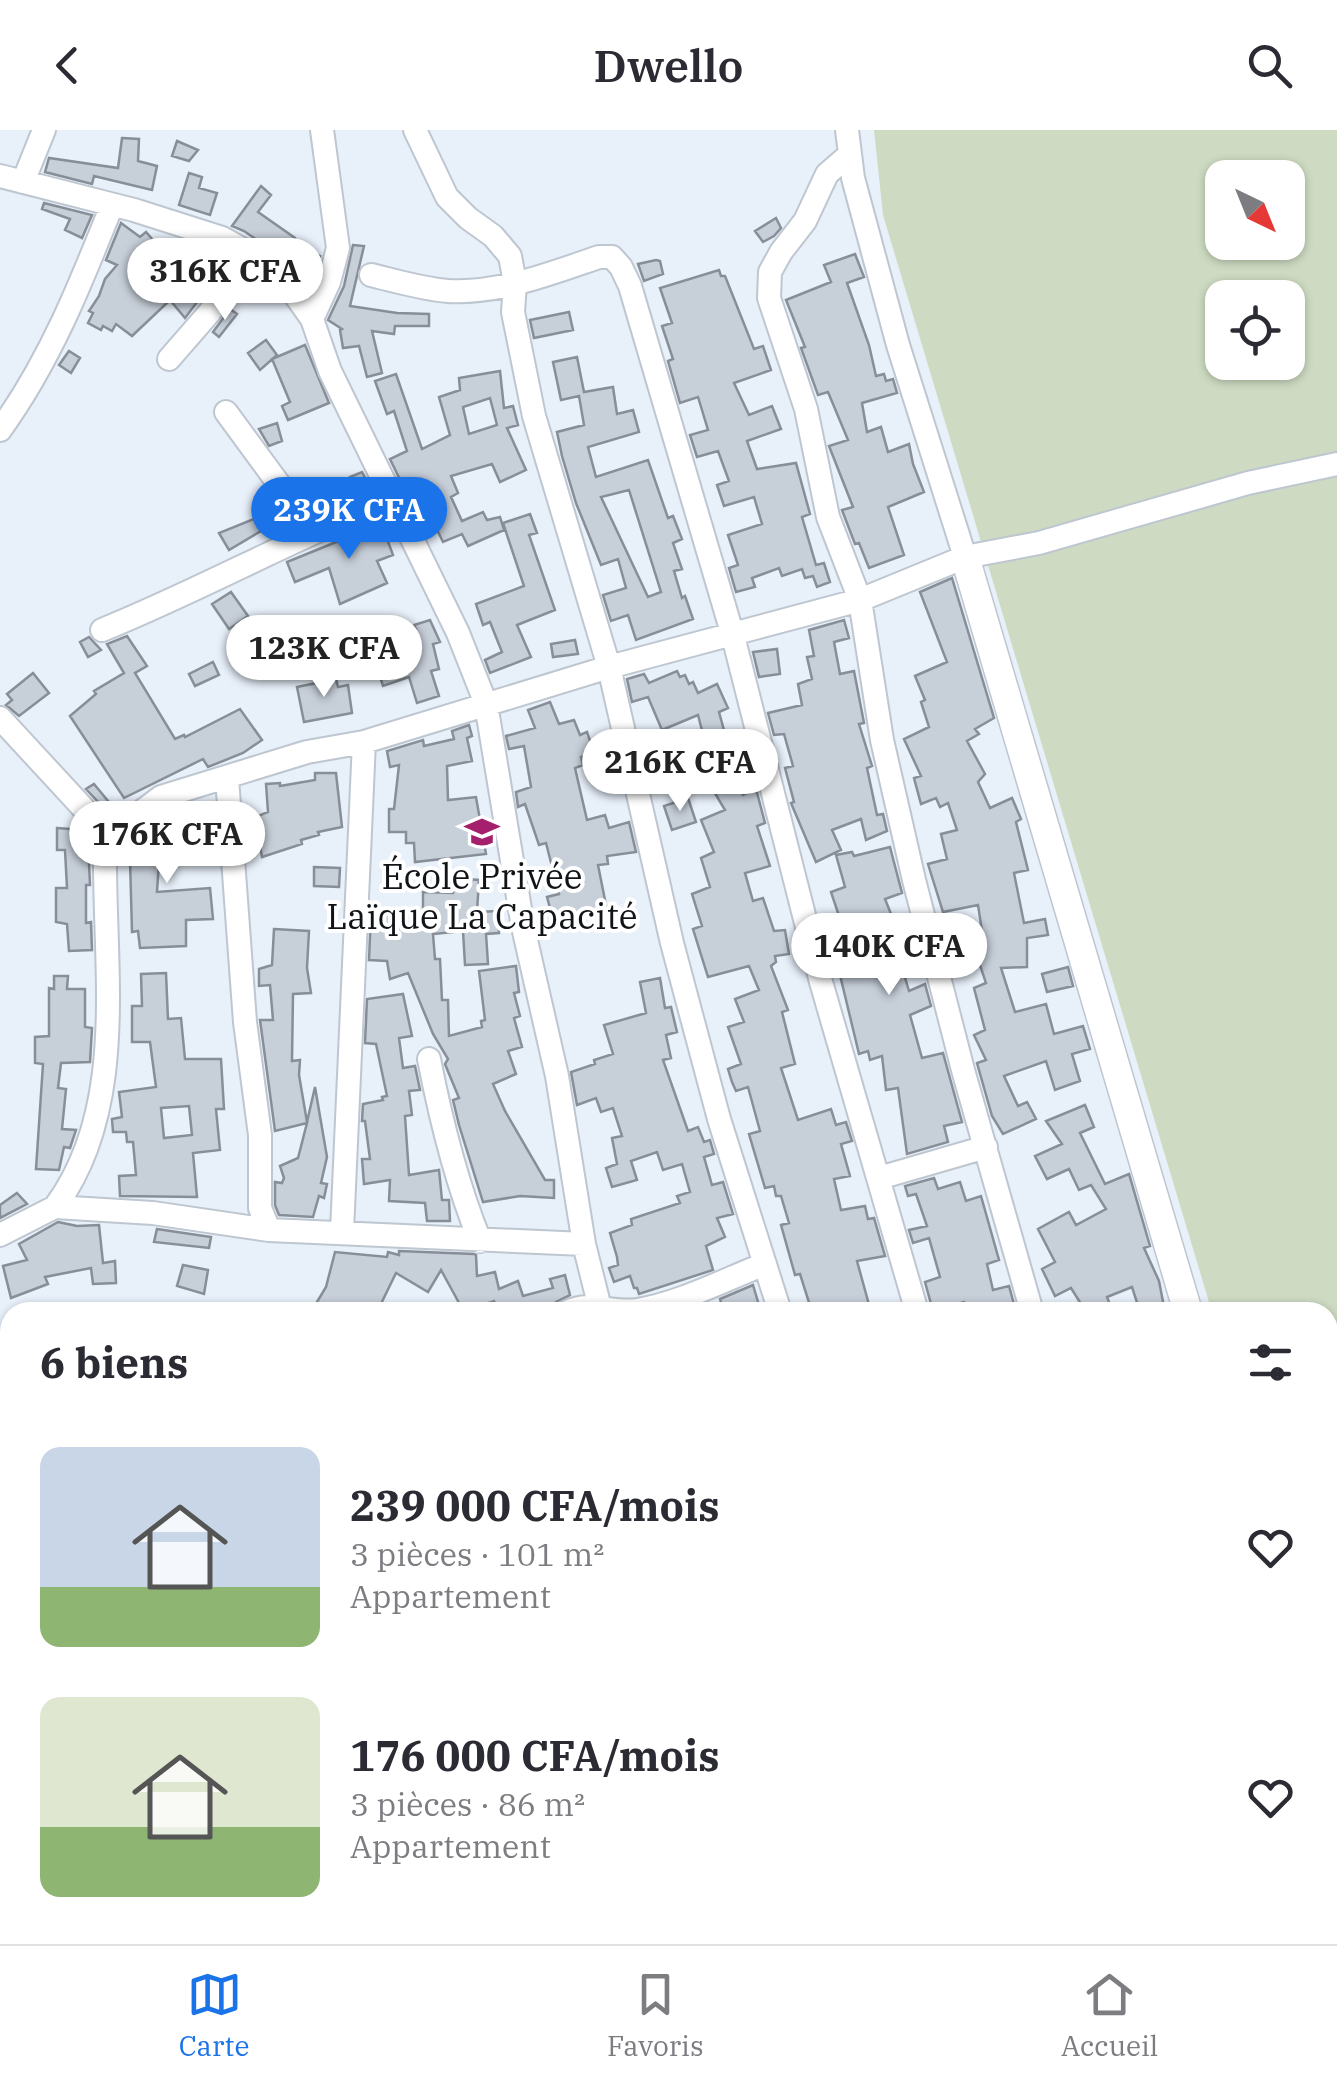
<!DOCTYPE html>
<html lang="fr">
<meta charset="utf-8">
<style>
:root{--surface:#fff;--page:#f2f2f3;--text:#2b2b33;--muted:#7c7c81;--line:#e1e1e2;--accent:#1a73e8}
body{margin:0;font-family:"IBM Plex Serif",serif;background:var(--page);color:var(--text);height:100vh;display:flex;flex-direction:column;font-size:38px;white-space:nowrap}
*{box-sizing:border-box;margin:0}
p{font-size:32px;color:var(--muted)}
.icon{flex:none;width:55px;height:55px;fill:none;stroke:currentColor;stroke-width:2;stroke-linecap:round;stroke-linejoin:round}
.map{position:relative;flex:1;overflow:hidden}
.drawer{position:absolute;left:0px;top:1172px;width:1338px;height:642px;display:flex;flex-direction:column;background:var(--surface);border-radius:30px 30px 0 0;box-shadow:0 2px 8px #0004}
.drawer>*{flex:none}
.needle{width:65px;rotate:137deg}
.fabs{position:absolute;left:1205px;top:30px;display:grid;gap:20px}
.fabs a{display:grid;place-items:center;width:100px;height:100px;border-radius:20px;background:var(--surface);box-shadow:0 2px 8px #0004;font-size:50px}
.price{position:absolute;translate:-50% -85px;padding:0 22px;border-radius:35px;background:#fff;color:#222;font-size:32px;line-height:65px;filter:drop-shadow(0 2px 5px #0008)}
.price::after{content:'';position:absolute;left:50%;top:60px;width:30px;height:22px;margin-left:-15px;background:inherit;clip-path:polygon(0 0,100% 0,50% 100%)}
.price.selected{background:var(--accent);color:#fff}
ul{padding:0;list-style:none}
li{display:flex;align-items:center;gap:30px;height:250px;padding:0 40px}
li span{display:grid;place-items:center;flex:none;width:280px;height:200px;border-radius:20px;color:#555}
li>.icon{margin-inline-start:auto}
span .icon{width:120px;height:120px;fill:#fffc;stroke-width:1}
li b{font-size:42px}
h2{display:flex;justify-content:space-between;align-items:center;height:120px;padding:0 40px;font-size:42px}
header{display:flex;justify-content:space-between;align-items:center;height:130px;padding:0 40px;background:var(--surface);font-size:45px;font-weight:600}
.menu{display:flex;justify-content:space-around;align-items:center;height:140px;border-top:2px solid var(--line);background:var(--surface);font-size:28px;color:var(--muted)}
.menu a{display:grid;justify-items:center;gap:5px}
.menu .selected{color:var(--accent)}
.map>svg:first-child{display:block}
.grass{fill:#cedbc2;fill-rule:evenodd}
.wetland{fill:url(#wetland-marsh)}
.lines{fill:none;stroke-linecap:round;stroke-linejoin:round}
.stream{stroke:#a7bfd9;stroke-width:5}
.building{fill:#c7cfd9;stroke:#878e97;stroke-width:2.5;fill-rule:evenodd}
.minor-casing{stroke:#bec6d0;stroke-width:26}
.major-casing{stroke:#bec6d0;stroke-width:31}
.minor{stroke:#fff;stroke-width:22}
.major{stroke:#fff;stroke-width:28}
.labels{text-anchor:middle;stroke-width:8;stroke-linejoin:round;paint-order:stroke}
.poi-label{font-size:35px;fill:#111417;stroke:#fff}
</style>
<header><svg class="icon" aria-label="back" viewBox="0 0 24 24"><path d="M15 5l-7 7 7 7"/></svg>Dwello<svg class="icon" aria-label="search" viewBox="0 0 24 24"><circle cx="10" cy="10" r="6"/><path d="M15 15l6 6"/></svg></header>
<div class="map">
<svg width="1337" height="1814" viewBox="0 0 1337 1814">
<defs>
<pattern id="wetland-marsh" width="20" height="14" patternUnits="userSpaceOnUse" patternTransform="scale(2.5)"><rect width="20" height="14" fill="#cedbc2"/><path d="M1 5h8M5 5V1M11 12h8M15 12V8" fill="none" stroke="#b0bba6"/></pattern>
</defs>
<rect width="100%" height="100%" fill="#e8f0fa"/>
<path class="grass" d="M874,0H1337V1600L1328,1568V1182H1212L883,85ZM1222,48H1288V112H1222ZM1222,168H1288V232H1222Z"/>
<path class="wetland" d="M10,1589V1805H312L316,1814H0V1590Z"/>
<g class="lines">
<path class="stream" d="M1332,1716L1337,1728"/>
</g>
<path class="building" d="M122,8L139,9L138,31L157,36L152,60L94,46L92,54L45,42L49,28L118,38Z
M177,11L198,20L189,31L172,26Z
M189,43L202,47L199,58L217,63L210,85L179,75Z
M261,56L271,65L258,82L295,108L304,120L320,126L314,149L297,142L293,135L244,101L232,96Z
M44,73L92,85L82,108L65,100L70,89L42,79Z
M776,88L781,98L774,106L763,112L755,101Z
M121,93L140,107L146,102L181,142L196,127L185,162L208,133L219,143L185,188L170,170L132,206L116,194L112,201L103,196L101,200L88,193L93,183L89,181L99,166L105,149L117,135L106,130Z
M353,115L364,116L350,176L397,183L429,184V196H395L394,204L372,201L382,243L367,247L359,216L343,218L340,200L342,199L328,190L344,156Z
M855,124L864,147L847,153L869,215L876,246L884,244L886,251L893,249L897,263L862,273L867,302L881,297L888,322L909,314L913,334L924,362L888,377L904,425L869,438L859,413L855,414L842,380L853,377L829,316L848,310L828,262L818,265L801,218L805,217L786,170L831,152L824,135Z
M656,130L660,131L663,144L644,151L638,134Z
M719,140L721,146H725L754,219L763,216L771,240L734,253L749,285L772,276L781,299L747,311L757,339L796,333L810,384L802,387L816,435L824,433L830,452L817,457L813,446L805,448L802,439L782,446L779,438L752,448L755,457L736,462L729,438L738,435L728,405L762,394L754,367L724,376L717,355L729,351L718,321L697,327L690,305L708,300L698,267L680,273L668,231L673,229L662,196L672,193L660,158Z
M230,179L237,184L219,207L213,202Z
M569,182L573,200L534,208L530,190Z
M266,210L277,225L260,240L248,223Z
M305,215L329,273L288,290L282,276L290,272L272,229Z
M69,221L80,228L71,243L59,235Z
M577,227L584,262L613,257L617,284L633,280L639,302L588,317L596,347L648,330L668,388L673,386L682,409L673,413L682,439L674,441L682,468L685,466L693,489L636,510L628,485L611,491L603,465L626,458L618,429L601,435L576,373L562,326L557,302L584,295L579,266L561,270L553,232ZM629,360L661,462L648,467L601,367Z
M500,241L504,278L513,276L518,295L507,298L526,340L500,352L492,334L451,346L458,363L451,367L462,391L483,382L487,390L500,387L504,400L468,416L462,404L443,412L417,358L406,362L390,329L407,321L394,281L387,284L375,251L396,244L422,319L450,305L439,267L460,260L459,248ZM490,268L497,295L469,304L463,277Z
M277,293L282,311L269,316L259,299Z
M362,342L372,361L338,375L332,363L352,354L350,347Z
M266,384L271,395L229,420L219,403Z
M530,384L537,403L529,405L555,480L517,495L531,527L490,543L485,530L502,522L490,492L483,495L476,474L524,456L503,393Z
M380,390L393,425L377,431L387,453L340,474L329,438L295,452L287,432L356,404L355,401Z
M952,448L994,588L975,599L979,604L967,611L985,644L978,652L990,678L1012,668L1021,689L1016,692L1028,740L1014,743L1024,793L1045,789L1048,805L1027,808V837L1001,838L1015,882L1046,874L1054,904L1083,896L1090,919L1072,924L1080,951L1055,960L1046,931L1004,946L1018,976L1027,972L1036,989L1003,1004L992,986L977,933L986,930L974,905L985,900L974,858L986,853L978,829L965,833L958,807L982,801L978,775L943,782L928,734L947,729L941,704L957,700L948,673L940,677L936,668L921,674L914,648L921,646L904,609L929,597L921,572L925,570L915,546L947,532L920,462Z
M231,462L248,486L229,499L212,474Z
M430,490L440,512L433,514L439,539L431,541L439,566L417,573L409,547L383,556L377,537L386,534L381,522L388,520L381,506L416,499L414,495Z
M844,490L849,508L834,512L840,544L854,541L864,593L859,594L872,636L867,638L877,685L883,684L887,701L866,710L861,689L832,700L841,720L816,732L791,673L794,672L785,638L793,636L784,604L774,605L768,583L802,575L798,554L812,549L807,527L814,526L809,500Z
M127,506L147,536L135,543L175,609L184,605L185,607L240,579L262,610L243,623L208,637L203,629L124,668L70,586L96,564L94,561L124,543L107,514Z
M89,507L101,520L88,527L80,512Z
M575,510L578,524L553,527L551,514Z
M777,519L780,544L759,547L753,522Z
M213,532L219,545L195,556L189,544Z
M677,541L680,547L685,545L689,554L693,552L698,563L717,554L728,578L719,582L728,615L721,617L723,623L720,624L743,665L756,659L765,693L757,696L770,736L745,743L753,771L763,768L774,801L785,800L789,824L775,826L776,832L771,836L788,880L782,882L795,934L781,938L798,990L831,979L836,995L846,992L852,1011L841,1014L850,1046L834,1049L841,1080L865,1076L868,1089L874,1088L885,1126L857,1131L871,1182H812L800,1144L795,1145L781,1095L789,1093L781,1066H776L774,1056L765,1058L749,1004L760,1001L748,957L736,961L732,952L728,939L741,934L728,897L744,892L735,869L759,860L749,836L708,847L693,799L702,796L692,764L710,757L701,728L714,722L701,690L725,680L709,653L682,666L670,640L659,645L648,625L674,611L684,632L707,620L698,585L662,600L648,567L632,572L627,549L644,544L649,553Z
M33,543L49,563L19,586L6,575L12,570L7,564Z
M336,549L338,557L348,555L352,583L304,592L297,557Z
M550,572L559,594L574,590L580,605L587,602L594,622L581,627L583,635L575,638L587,690L605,685L609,698L629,692L636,722L607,726L608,734L598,735L607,780L554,793L547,767L559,764L546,713L539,715L525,674L518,677L516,662L531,657L524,616L509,619L506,606L535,598L528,580Z
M469,595L472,606L467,608L472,631L447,636L448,670L476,667L486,724L415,732L414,713H406V702H389V679H394L399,635L390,637L387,621L423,610L424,616L454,609L452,601Z
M315,643H336L342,697L318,702L319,705L301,710L302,714L262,727L260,716L252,718L247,698L253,697L251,689L268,682L266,654L280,653V656L315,650Z
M94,654L108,671L101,675L86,659Z
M688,668L696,692L672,700L664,676Z
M207,678L211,700L184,704L187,728L159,732L157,762L210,758L213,789L186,790V816L140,818L138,801L132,802L130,730H147L148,696L185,689L184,682Z
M57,698L83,700L86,711H88L90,755H86V793L91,792L92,820L69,821L67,794L56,792V758H67L65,720H57Z
M890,717L902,763L885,769L895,794L909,790L915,812L896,817L909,861L925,854L931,876L910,885L922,928L943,923L962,992L944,996L948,1012L907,1024L898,958L886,960L882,926L870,930L868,921L859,924L840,845L843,844L833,819L848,813L831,762L845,757L836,725L852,722L854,726Z
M314,737L340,738L339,757L314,756Z
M454,748L479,750L477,782L498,781L499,803L486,804L488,834L465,835L463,801L433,804L435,829H440L442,870H448L449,906L482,897L481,891L485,890L479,841L516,836L519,862L514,863L520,886L514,888L522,917L508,921L516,944L493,954L505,981L545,1050H554V1068L520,1066L483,1072L459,995L453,970L459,968L445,934L448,929L433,904L408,843L390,849L387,831L369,830L371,784L423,783V762L453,763Z
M274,799L309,801L307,838L311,863L293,864L292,931L300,930L299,945L307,992L315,957L327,1027L321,1053L327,1054L324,1068L319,1066L313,1087L279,1085L275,1075V1052L282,1053L284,1048L280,1036L298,1028L307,993L275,1001L260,890H273L270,855L259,856V839L272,835Z
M1068,837L1073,856L1047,862L1042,844Z
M166,843L168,889L181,888L185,929H221L224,979H216L220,1020L193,1023L197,1067L120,1066L119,1046L136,1045L133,1012H127L126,1002H113L112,989L122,987L119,962L156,957L150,912H132V876H142L141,844ZM189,976L192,1005L164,1008L161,978Z
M54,846H68L67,859H85V897L92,898L90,932L61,933L58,958L66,959L62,999L76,1000L70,1018L64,1017L59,1040L36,1039L43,934L35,933V907L49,906V858L54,859Z
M660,848L665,878L671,877L677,902L666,905L671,928L663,930L688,1001L698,997L704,1012L710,1010L714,1024L704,1027L712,1055L723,1052L733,1084L717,1088L725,1107L706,1116L713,1140L639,1164L637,1158H634L630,1146L614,1152L609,1138L618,1135L617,1127L610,1103L632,1095L631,1089L680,1073L677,1066L690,1062L682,1034L663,1040L657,1022L631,1031L637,1050L612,1057L606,1038L617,1034L612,1008L622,1006L613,978L601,982L596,968L577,975L571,942L595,934L594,930L613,924L604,895L646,883L640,852Z
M403,864L412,906L399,908L403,938L415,936L420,960L409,961L412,985L405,986L409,1045L439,1040L442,1070H449L450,1091H427L425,1073L389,1071L390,1050L364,1054L362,1029H370L365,991H362L363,974L383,970L382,967L387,966L376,914L365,913L367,869Z
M1085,975L1094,997L1080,1003L1105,1054L1129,1044L1150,1116L1144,1118L1159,1151L1165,1182H1140L1132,1157L1107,1167L1113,1182H1086L1071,1158L1055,1166L1042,1139L1055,1132L1038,1099L1069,1082L1076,1095L1106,1079L1091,1055L1079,1060L1069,1039L1047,1049L1035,1026L1062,1014L1046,991Z
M934,1048L938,1059L960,1052L966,1071L981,1066L999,1130L987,1134L993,1160L1009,1156L1015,1178L1009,1182H968L964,1172L933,1181L925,1152L940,1147L929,1108L913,1113L909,1100L927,1096L916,1064L908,1066L905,1056Z
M17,1063L27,1074L0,1088V1075Z
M58,1092L77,1096L99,1095L103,1133L115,1131L116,1153L93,1154L91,1138L45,1147L48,1154L11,1168L3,1136L27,1130L19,1114Z
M157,1099L211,1107L209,1118L154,1112Z
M399,1121L474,1124L476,1125L477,1146L495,1142L499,1159L518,1151L523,1166L553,1158L550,1149L565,1145L570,1165L556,1172L552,1182H499L494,1171L464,1182L441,1140L428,1162L396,1143L377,1182H311L326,1157L335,1122L387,1127L388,1122L399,1125Z
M183,1135L208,1140L204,1164L177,1156Z
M753,1155L761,1182H724L720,1169Z"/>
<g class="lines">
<g class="minor-casing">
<path id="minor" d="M415,0L447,67L468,88L493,106L510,126L515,153L513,182L534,286L609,537L672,813L719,989L780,1182
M847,0L853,48L898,215L965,427
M849,25L827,44L805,91L781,122L770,142L769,168L806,279L828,387L860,470L882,610L914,750L963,940L1032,1182
M0,46L134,80L222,108L251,124L285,151L312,189L330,241L458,503L486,574L523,797L557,946L584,1114L601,1182
M23,52L44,0
M371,145C396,151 422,159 448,161C499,164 552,143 599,127H612L621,137L630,156L733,506L821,852L917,1182
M312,189L329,152L338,118L322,0
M169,229L209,183L251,124
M226,282L281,357L304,405
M0,300C50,231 81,153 112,75
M102,500C201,460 293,408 392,369
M0,588L109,706
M227,648L245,892L260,1005V1078L269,1100
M429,929C441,991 456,1052 480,1111
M879,1048L986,1017
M55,1077C128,979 104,840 105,725L109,706L161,667L307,622L364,612L609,537L860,470L965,427L1039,413L1248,353L1337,334
M342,1101L364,612
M0,1105L55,1077L153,1083L269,1100L584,1114
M567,1182C592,1170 611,1184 637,1180C678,1174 726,1149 765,1134
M732,1805L736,1814
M946,1805L948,1814
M1192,1805L1195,1814
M530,1814L560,1805"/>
</g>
<g class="major-casing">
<path id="major" d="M965,427L1188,1182
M1328,1664L1337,1692"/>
</g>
<use href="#minor" class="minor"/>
<use href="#major" class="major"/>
</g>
<defs>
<g id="school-bare" transform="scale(2.7)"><path d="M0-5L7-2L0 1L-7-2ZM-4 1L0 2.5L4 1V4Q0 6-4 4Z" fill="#a5206c" stroke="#fff" stroke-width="2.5" paint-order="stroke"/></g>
</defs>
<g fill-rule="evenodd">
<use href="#school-bare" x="482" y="702"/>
</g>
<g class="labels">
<g class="poi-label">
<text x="482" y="759">École Privée<tspan x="482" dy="40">Laïque La Capacité</tspan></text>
</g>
</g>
</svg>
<div class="fabs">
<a><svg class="needle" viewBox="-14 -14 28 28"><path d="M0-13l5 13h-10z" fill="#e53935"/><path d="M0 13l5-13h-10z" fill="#7c7c81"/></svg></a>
<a><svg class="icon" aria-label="locate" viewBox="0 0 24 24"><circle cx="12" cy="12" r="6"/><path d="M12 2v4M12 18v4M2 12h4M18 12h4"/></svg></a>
</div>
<b class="price" style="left:225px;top:193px">316K CFA</b>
<b class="price selected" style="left:349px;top:432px">239K CFA</b>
<b class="price" style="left:324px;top:570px">123K CFA</b>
<b class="price" style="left:680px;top:684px">216K CFA</b>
<b class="price" style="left:167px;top:756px">176K CFA</b>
<b class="price" style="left:889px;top:868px">140K CFA</b>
<section class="drawer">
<h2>6 biens<svg class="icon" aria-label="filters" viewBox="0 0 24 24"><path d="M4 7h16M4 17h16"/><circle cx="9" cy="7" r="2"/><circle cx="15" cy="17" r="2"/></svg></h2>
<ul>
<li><span style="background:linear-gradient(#c9d6e8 70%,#8fb573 0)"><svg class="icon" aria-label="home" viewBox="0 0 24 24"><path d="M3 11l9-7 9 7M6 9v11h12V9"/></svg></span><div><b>239 000 CFA/mois</b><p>3 pièces · 101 m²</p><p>Appartement</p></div><svg class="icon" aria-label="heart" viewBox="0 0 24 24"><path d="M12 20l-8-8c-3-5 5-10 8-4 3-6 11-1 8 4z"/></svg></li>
<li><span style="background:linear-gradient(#dfe7d0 65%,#8fb573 0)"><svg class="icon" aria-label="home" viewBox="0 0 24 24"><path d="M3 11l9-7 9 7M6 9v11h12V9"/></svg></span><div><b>176 000 CFA/mois</b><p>3 pièces · 86 m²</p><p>Appartement</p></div><svg class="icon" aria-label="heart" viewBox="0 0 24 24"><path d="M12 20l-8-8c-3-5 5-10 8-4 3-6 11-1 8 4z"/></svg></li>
</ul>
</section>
</div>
<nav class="menu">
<a class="selected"><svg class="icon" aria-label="map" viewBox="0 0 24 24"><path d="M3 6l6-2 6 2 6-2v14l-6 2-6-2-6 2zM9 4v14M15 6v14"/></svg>Carte</a>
<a><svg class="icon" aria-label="saved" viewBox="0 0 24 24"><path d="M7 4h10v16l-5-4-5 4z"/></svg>Favoris</a>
<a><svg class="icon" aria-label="home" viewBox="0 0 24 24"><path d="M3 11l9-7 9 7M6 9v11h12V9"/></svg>Accueil</a>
</nav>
